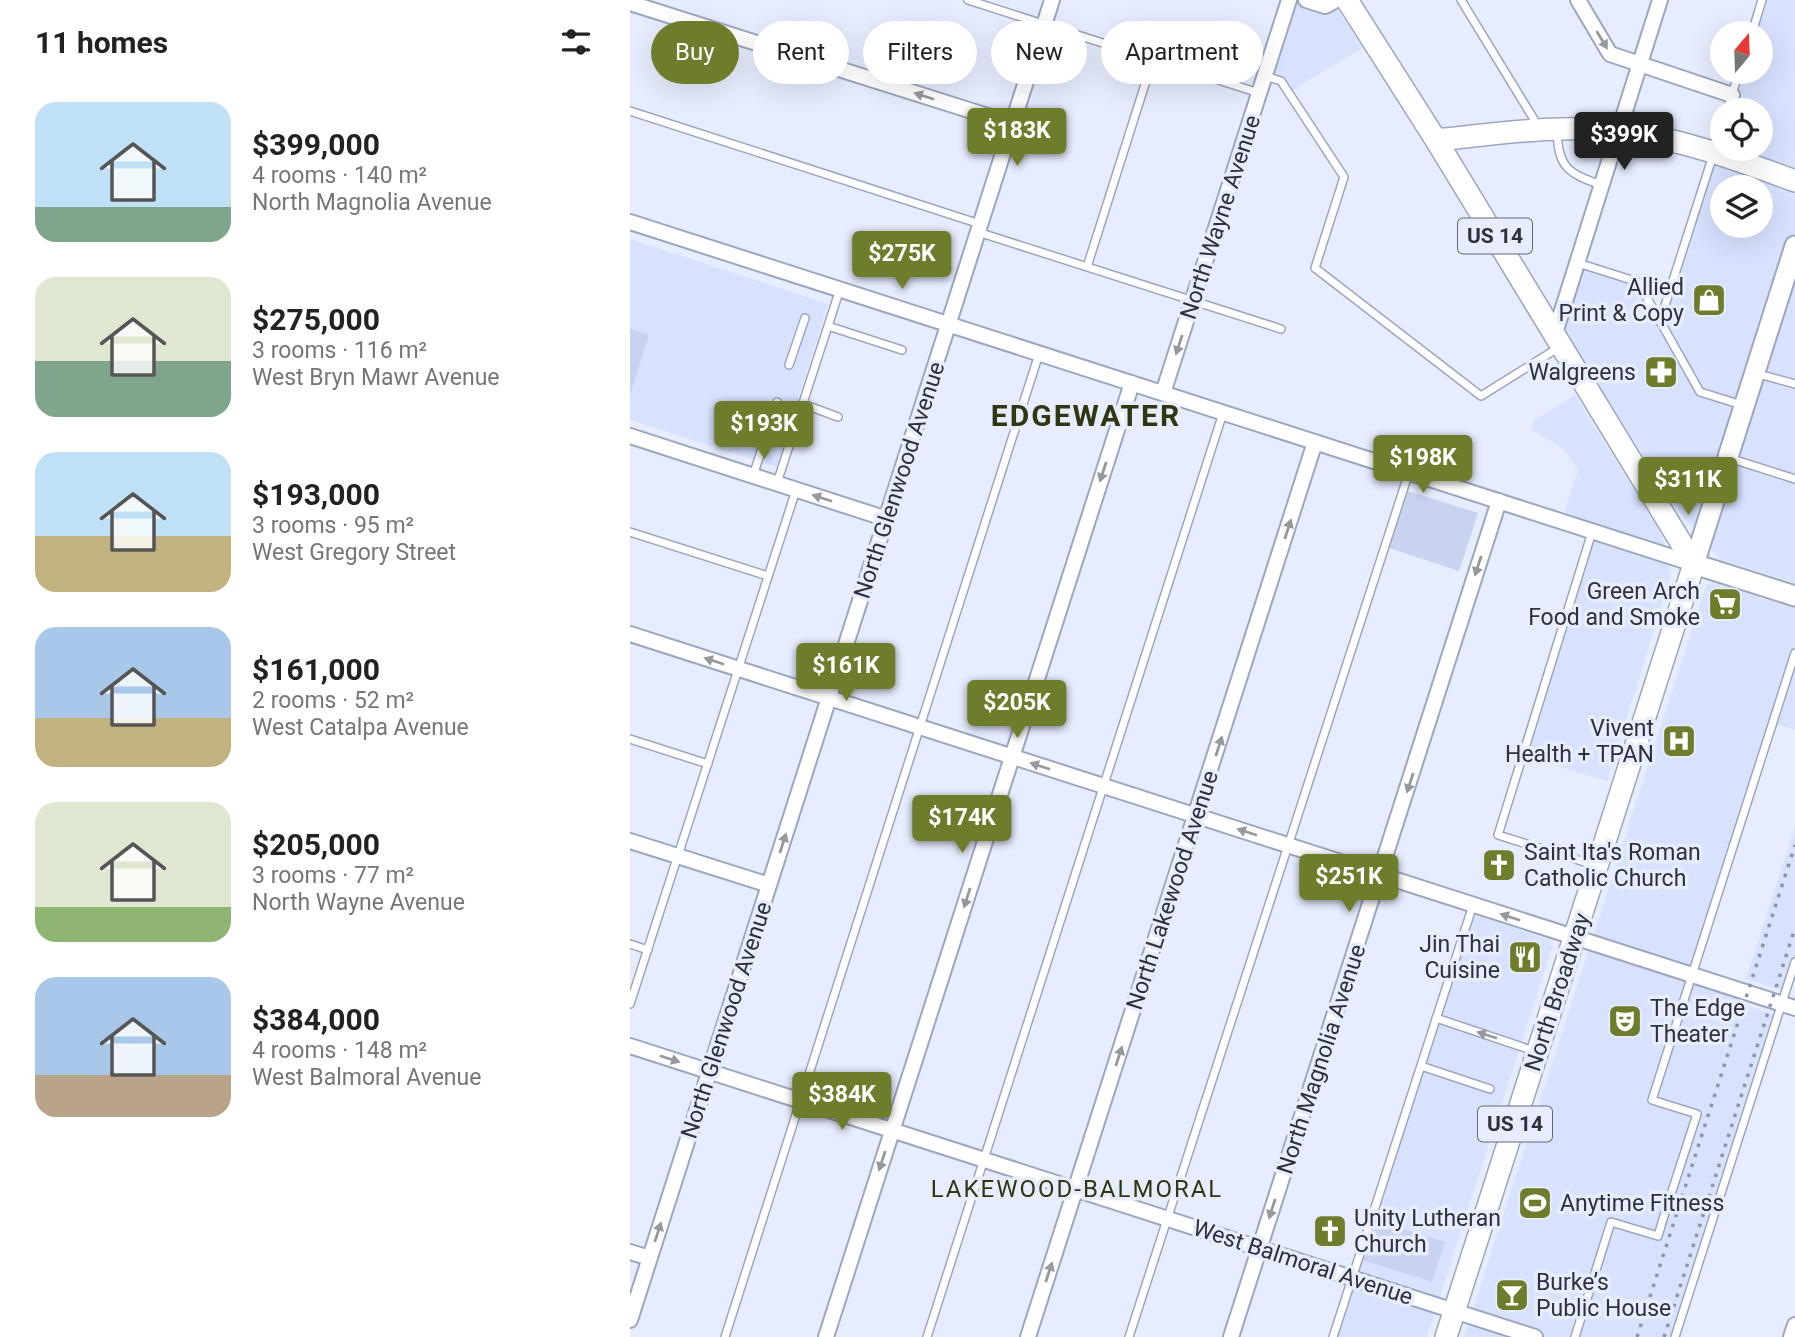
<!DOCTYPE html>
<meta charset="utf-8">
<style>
:root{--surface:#fff;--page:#f2f2f2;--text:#222;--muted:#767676;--accent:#6e7d2b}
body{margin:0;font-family:Roboto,sans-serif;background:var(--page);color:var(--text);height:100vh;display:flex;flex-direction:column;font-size:26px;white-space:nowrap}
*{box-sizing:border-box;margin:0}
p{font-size:23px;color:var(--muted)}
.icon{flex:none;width:38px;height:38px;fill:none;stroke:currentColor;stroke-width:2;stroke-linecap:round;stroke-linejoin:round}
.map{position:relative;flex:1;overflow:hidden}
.sheet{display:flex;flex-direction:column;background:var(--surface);width:630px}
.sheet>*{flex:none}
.banner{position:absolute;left:21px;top:21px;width:665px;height:63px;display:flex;gap:14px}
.needle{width:46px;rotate:19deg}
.buttons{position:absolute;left:1080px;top:21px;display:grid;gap:14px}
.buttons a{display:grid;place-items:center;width:63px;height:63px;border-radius:50%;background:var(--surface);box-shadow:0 7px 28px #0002;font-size:35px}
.price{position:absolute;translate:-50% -60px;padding:0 16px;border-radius:7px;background:var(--accent);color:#fff;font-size:23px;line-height:46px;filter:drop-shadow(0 2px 4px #0008)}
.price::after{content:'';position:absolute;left:50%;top:42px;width:21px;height:16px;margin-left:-10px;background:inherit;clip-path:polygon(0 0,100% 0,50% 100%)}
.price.on{background:#222;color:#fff}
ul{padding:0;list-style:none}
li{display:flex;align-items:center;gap:21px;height:175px;padding:0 35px}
li span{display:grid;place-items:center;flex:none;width:196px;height:140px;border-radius:21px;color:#555}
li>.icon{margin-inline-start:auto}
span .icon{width:84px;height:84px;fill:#fffc;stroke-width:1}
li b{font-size:30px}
h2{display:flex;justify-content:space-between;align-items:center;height:84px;padding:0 35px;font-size:30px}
.chip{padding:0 24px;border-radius:32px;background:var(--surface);box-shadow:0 7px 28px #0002;font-size:24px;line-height:63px}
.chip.on{background:var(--accent);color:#fff}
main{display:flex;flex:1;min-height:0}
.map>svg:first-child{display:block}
.built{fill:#d8e2fe;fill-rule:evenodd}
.green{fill:#c8d3f0}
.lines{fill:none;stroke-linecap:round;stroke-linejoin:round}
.lane-casing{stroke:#9ca6bf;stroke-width:10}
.street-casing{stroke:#9ca6bf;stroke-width:18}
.secondary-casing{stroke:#9ca6bf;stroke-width:23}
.primary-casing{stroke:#9ca6bf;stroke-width:24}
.lane{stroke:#fff;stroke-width:7}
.street{stroke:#fff;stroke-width:14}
.secondary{stroke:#fff;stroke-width:19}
.primary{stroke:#fff;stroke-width:21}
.rail{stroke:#8f94a2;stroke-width:3.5;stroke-dasharray:3.5 7;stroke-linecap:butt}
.oneway{fill:#96989d}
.labels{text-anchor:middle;stroke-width:7;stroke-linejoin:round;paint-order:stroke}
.shield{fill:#e7edfe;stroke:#656976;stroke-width:2}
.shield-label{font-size:21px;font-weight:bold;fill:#2d313b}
.street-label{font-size:23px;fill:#2d313b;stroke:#e7edfe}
.poi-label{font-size:23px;fill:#2d313b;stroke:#e7edfe;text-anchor:end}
.neighbourhood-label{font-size:24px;letter-spacing:2px;fill:#303710;stroke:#e7edfe}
.district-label{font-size:30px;font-weight:bold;letter-spacing:2px;fill:#303710;stroke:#e7edfe}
</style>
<main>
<section class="sheet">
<h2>11 homes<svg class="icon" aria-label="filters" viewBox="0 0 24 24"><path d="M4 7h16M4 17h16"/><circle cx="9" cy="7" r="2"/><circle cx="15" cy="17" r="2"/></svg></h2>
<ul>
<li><span style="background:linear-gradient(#bfe0f5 75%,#7fa58c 0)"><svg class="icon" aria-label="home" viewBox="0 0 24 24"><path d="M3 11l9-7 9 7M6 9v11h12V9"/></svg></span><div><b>$399,000</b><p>4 rooms · 140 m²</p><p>North Magnolia Avenue</p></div></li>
<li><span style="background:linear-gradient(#dfe7d0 60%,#7fa58c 0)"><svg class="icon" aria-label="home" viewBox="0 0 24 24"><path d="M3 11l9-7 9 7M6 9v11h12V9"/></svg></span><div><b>$275,000</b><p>3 rooms · 116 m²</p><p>West Bryn Mawr Avenue</p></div></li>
<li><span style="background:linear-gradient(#bfe0f5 60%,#c2b280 0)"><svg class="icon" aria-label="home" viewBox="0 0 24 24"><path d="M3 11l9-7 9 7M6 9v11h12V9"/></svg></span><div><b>$193,000</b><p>3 rooms · 95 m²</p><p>West Gregory Street</p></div></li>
<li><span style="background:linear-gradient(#a9c7e8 65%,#c2b280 0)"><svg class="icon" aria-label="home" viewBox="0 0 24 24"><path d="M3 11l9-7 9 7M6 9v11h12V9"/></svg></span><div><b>$161,000</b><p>2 rooms · 52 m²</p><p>West Catalpa Avenue</p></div></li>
<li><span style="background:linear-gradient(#dfe7d0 75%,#8fb573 0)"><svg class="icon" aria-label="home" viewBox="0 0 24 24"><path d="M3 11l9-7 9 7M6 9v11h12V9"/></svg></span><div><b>$205,000</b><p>3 rooms · 77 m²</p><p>North Wayne Avenue</p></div></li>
<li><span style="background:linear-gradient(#a9c7e8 70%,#b9a48a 0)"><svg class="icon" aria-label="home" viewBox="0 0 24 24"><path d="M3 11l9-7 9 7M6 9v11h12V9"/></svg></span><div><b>$384,000</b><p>4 rooms · 148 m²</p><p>West Balmoral Avenue</p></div></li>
</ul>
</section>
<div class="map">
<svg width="1165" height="1337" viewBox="0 0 1165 1337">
<rect width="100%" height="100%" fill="#e7edfe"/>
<path class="built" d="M661,0H702L732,48L661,91L637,75Z
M1134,0H1165V583L1090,559L1048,511L930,323L948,261L1010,282L1032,321L1092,133V149H1130V110H1099L1111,72H1130V33H1124ZM1092,187H1130V226H1092Z
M0,239L198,304L147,467L0,420Z
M945,395L1031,533L1041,575L977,781L891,755L961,531L932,521L948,469L933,449L901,429L904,420Z
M1081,583L1165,608V730L1143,723L1061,978L1112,995L1110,1003L1148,1016L1045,1337H834L1076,586Z
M1165,827V962L1156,992L1116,979Z
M840,913L920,940L922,948L797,1337H705L732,1260L802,1282L814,1242L744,1220Z"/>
<path class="green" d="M0,329L19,335L0,395Z
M778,491L848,513L829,571L759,548Z
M744,1220L815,1242L802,1282L732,1260Z"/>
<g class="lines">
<g class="lane-casing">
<path id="lane" d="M338,0L629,93
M831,0L908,126
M1122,33L1132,0
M635,76L651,81L714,177L685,268L851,396L928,348
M1097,110L1109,72
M0,111L350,224
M927,130C928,168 938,173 971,185
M348,232L651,329
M948,263L1008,282L1070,392L1112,405
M457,267L523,59
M1030,321L1092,127
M198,326L272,350
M159,365L175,318
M1125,373L1165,384
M173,404L208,417
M1099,458L1165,479
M123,476L147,402
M147,483L210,289
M0,532L138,576
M962,532L868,835L964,865
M0,739L78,764
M0,944L18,950
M0,1004L166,490
M806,1018L904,1051
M791,1066L860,1089
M95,1337L409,354
M297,1337L593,413
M499,1337L779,472
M703,1337L843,905
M945,1337L981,1222L1028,1236L1033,1219L1067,1114L1022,1100L1165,653
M1045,1337L1165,962"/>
</g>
<g class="street-casing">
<path id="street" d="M676,0L695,6L706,0
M948,0L980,54L1102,95
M0,3L383,124
M0,222L1064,564
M925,333L1030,0
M533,393L659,0
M0,436L257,519
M0,634L1165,1008
M0,841L139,885
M0,1046L905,1337
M0,1252L20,1258
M0,1320L422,0
M196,1337L502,383
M398,1337L685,442
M601,1337L869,501
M1161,1337L1165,1325"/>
</g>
<g class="secondary-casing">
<path id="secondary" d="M1165,246L1064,564L1165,596"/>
</g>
<g class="primary-casing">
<path id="primary" d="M717,0L806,140L1064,564L816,1337
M806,140C867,134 928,124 989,131C1049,138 1108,160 1165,181"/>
</g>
<use href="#lane" class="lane"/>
<use href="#street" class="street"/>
<use href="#secondary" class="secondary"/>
<use href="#primary" class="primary"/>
<path class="rail" d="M1007,1337L1165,845
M1034,1337L1165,928"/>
</g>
<defs><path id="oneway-solid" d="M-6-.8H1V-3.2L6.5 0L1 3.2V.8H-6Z" transform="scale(1.75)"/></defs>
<g class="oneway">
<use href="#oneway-solid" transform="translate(972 40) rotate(59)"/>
<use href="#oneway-solid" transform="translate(294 96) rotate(-162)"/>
<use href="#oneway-solid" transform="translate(549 345) rotate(108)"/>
<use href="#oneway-solid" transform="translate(473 472) rotate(108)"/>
<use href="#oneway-solid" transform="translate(192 498) rotate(-162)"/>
<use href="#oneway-solid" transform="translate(658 529) rotate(-72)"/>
<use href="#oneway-solid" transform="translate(848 566) rotate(108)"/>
<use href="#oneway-solid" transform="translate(84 661) rotate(-162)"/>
<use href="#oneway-solid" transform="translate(589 746) rotate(-72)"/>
<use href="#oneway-solid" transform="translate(410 766) rotate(-162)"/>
<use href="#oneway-solid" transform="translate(780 783) rotate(108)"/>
<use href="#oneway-solid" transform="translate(617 832) rotate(-162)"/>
<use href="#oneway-solid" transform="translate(153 843) rotate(-72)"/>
<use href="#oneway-solid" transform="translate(337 898) rotate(108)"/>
<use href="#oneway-solid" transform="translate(880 917) rotate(-162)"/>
<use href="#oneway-solid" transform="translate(857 1035) rotate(-162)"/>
<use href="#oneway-solid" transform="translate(489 1056) rotate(-72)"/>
<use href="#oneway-solid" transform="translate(40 1059) rotate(18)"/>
<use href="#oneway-solid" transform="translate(252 1161) rotate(108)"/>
<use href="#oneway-solid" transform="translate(642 1209) rotate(108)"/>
<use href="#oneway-solid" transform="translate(28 1232) rotate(-72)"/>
<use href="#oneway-solid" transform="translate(419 1272) rotate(-72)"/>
</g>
<defs>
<g id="shop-square" transform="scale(1.75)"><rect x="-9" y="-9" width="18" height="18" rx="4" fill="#6e7d2b" stroke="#e7edfe"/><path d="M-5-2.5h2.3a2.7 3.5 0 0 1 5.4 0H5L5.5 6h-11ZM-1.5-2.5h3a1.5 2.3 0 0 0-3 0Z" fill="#fff"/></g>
<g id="pharmacy-square" transform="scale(1.75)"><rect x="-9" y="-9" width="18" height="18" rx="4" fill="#6e7d2b" stroke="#e7edfe"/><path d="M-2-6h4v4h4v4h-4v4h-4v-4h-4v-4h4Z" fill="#fff"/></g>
<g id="supermarket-square" transform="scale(1.75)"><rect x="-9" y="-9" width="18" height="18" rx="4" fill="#6e7d2b" stroke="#e7edfe"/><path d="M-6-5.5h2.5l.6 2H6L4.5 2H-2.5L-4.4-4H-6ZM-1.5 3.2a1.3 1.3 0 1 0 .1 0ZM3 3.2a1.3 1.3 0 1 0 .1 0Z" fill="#fff"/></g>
<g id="hospital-square" transform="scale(1.75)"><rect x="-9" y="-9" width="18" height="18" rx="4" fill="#6e7d2b" stroke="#e7edfe"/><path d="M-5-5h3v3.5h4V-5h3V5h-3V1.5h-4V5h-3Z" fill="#fff"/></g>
<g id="church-square" transform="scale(1.75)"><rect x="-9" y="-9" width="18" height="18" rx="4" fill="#6e7d2b" stroke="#e7edfe"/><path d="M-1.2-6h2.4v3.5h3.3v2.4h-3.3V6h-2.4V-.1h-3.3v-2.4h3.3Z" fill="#fff"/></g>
<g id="restaurant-square" transform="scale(1.75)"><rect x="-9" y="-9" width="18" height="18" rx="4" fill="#6e7d2b" stroke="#e7edfe"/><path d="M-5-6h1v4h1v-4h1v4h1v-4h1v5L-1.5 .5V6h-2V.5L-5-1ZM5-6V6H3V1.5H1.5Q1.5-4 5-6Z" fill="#fff"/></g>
<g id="theatre-square" transform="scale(1.75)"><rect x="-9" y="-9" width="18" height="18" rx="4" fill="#6e7d2b" stroke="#e7edfe"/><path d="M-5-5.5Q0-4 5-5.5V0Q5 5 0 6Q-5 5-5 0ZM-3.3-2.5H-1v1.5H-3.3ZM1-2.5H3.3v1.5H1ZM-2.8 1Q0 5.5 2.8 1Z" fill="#fff"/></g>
<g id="stadium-square" transform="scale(1.75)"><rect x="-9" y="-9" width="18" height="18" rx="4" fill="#6e7d2b" stroke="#e7edfe"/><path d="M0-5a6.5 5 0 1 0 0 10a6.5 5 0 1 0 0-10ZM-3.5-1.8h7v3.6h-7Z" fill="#fff"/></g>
<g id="bar-square" transform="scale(1.75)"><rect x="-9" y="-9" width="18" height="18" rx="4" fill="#6e7d2b" stroke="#e7edfe"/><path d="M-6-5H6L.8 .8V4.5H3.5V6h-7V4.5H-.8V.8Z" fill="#fff"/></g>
</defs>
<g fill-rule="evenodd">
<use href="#shop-square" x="1079" y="300"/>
<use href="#pharmacy-square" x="1031" y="372"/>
<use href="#supermarket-square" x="1095" y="604"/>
<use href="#hospital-square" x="1049" y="741"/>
<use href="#church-square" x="869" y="865"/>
<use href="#restaurant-square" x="895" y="957"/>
<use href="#theatre-square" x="995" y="1021"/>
<use href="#stadium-square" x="905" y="1203"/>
<use href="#church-square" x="700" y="1231"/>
<use href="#bar-square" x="882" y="1295"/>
</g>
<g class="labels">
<g class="shield">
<rect x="828" y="218.5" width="74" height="35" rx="5"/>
<rect x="848" y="1106.5" width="74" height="35" rx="5"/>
</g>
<g class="shield-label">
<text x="865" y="243">US 14</text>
<text x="885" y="1131">US 14</text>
</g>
<g class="street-label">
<text transform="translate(590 217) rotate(-72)" y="8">North Wayne Avenue</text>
<text transform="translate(269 480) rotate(-72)" y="8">North Glenwood Avenue</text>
<text transform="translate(542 890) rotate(-72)" y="8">North Lakewood Avenue</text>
<text transform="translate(927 992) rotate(-72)" y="8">North Broadway</text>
<text transform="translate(96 1020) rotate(-72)" y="8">North Glenwood Avenue</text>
<text transform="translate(691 1059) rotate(-72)" y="8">North Magnolia Avenue</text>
<text transform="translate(673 1262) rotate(18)" y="8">West Balmoral Avenue</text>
</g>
<g class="poi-label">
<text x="1054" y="295">Allied<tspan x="1054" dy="26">Print &amp; Copy</tspan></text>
<text x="1006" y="380">Walgreens</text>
<text x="1070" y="599">Green Arch<tspan x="1070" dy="26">Food and Smoke</tspan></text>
<text x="1024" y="736">Vivent<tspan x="1024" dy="26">Health + TPAN</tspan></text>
<text x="894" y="860" text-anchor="start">Saint Ita's Roman<tspan x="894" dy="26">Catholic Church</tspan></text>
<text x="870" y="952">Jin Thai<tspan x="870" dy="26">Cuisine</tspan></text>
<text x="1020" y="1016" text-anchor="start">The Edge<tspan x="1020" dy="26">Theater</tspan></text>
<text x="930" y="1211" text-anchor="start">Anytime Fitness</text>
<text x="724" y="1226" text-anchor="start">Unity Lutheran<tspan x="724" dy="26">Church</tspan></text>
<text x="906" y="1290" text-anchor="start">Burke’s<tspan x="906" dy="26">Public House</tspan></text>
</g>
<g class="neighbourhood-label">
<text x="447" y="1197">LAKEWOOD-BALMORAL</text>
</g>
<g class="district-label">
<text x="456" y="426">EDGEWATER</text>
</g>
</g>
</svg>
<div class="buttons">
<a><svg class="needle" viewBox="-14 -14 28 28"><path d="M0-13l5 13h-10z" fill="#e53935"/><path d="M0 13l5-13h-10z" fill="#767676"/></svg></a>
<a><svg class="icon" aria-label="locate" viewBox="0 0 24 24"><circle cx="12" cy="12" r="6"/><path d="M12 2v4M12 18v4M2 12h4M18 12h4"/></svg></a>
<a><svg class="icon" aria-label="layers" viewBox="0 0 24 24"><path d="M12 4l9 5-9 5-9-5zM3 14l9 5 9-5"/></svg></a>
</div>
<b class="price" style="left:387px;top:168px">$183K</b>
<b class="price on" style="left:994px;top:172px">$399K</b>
<b class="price" style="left:272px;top:291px">$275K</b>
<b class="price" style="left:134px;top:461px">$193K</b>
<b class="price" style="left:793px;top:495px">$198K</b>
<b class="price" style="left:1058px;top:517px">$311K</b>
<b class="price" style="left:216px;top:703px">$161K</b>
<b class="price" style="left:387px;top:740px">$205K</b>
<b class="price" style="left:332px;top:855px">$174K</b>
<b class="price" style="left:719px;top:914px">$251K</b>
<b class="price" style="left:212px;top:1132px">$384K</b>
<div class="banner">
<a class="chip on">Buy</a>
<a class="chip">Rent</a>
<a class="chip">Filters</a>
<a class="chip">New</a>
<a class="chip">Apartment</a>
</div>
</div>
</main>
